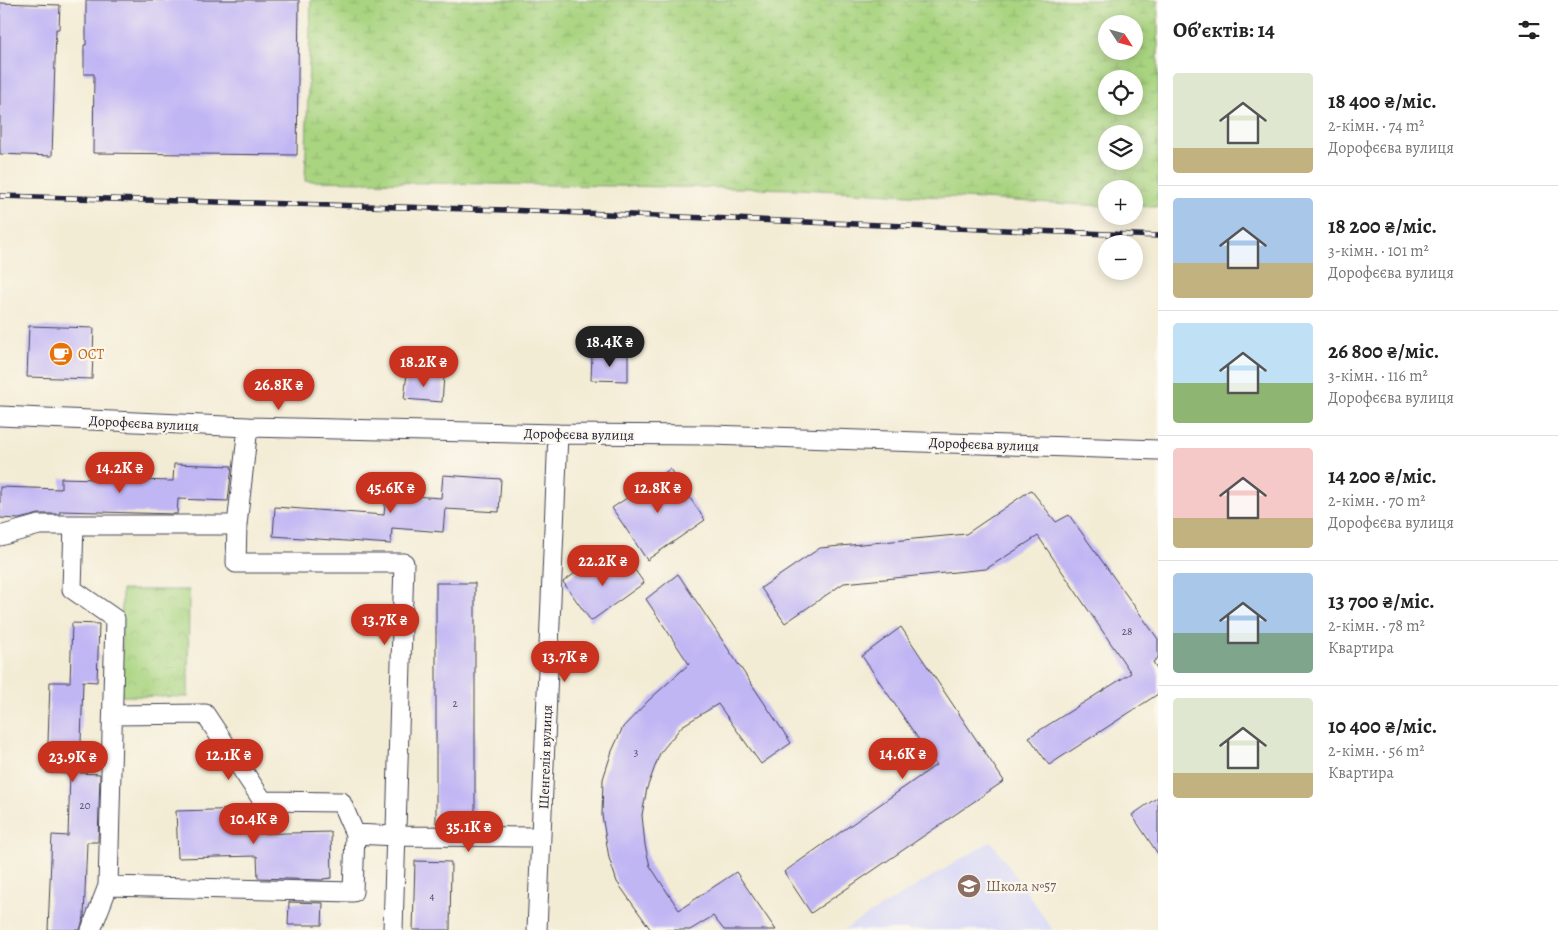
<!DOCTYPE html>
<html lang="uk">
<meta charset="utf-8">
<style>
:root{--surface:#fff;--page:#f6f6f6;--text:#222;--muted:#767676;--line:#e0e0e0;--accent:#c8321e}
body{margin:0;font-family:Alegreya,serif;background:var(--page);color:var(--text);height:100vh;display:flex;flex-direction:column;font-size:19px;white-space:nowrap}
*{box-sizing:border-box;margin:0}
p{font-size:16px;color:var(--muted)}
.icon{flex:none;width:28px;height:28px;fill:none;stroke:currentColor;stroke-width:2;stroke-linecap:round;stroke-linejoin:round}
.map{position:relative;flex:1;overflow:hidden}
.side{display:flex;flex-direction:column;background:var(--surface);width:400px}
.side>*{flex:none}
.needle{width:32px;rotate:126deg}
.tools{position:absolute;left:1098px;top:15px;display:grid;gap:10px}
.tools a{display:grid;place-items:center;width:45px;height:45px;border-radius:50%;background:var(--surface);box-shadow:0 2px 12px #0003;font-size:25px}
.price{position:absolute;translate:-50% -42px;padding:0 11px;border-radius:18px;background:var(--accent);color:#fff;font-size:16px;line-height:32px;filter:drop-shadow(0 1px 2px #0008)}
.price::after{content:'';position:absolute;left:50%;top:30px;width:15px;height:11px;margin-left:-8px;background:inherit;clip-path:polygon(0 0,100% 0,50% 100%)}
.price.current{background:#222;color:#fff}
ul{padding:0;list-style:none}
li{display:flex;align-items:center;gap:15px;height:125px;padding:0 15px}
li+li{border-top:1px solid var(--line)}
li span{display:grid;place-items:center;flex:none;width:140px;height:100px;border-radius:5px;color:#555}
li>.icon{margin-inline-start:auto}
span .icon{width:60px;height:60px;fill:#fffc;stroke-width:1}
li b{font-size:21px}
h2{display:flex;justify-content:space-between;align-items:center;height:60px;padding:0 15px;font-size:21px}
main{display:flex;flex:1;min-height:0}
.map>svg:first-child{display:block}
.built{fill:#d7d7f8}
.wetland{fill:url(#wetland-marsh);stroke:#667b5e;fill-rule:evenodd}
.park{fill:url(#park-crowns);stroke:#667b5e}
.building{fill:#c1b6f4}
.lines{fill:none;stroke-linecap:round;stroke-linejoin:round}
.minor-casing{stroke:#414052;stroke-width:21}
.minor{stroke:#fff;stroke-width:19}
.rail-casing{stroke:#22223b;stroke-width:5.5}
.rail{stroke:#fbf7ec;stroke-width:4;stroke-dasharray:11;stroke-linecap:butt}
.labels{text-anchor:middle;stroke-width:4.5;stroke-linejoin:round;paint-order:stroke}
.number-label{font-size:11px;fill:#4a4769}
.food-label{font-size:14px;fill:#c56008;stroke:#fbf7ec;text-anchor:start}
.street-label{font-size:14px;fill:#22223b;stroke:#fbf7ec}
.education-label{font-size:14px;fill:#785e54;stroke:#fbf7ec;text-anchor:start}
</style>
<main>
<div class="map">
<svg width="1158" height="930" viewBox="0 0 1158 930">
<defs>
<pattern id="wetland-marsh" width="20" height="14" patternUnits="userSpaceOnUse" patternTransform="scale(1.25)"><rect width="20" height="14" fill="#a9d480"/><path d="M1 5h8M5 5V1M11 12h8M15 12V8" fill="none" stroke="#91b670"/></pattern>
<pattern id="park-crowns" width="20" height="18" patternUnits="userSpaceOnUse" patternTransform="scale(1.25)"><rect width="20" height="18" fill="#a9d480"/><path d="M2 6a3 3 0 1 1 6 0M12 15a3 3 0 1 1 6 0" fill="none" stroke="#91b670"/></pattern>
</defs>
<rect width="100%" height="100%" fill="#fbf7ec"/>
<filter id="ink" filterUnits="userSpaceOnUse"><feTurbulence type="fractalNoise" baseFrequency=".02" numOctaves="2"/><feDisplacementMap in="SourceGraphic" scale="10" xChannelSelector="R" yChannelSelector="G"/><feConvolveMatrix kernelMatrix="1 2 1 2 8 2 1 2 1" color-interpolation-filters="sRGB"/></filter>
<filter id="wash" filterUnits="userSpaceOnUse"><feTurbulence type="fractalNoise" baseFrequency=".0096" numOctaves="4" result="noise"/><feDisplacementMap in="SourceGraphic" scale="20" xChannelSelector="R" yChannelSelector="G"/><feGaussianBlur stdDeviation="1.12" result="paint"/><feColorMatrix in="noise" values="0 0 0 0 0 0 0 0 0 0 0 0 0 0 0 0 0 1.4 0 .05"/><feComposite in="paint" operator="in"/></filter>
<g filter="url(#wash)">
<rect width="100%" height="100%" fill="#f3ecd5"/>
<path class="built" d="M991,841L1053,930H843Z"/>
<path class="wetland" d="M311,0H1158V207L1134,206V189H1106V206L802,189L305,181ZM1106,24H1134V51H1106ZM1106,79H1134V106H1106ZM1106,134H1134V161H1106Z"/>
<path class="park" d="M122,590H189L188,697L121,696Z"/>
<g id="blocks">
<path class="building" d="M86,0H299L297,155L93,153L94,74H84V45H86Z
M0,3L60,5L59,29H56L52,156L0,154Z
M29,326L94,328L92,379L27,377Z
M592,354L628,355V381L591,380Z
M407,373L444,376L442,402L404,399Z
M174,464L232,466L228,501L178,499L177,514L60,511V514H39L19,519L0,518V487L61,489V478L173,481Z
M670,469L705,520L647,560L612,508Z
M443,475L501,479L499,512L445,509L443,532L392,528L391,544L273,536L275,507L384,515L386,494L441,498Z
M1031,490L1056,522L1069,515L1158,639V658L1153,662L1158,670V694L1049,765L1029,737L1131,673L1038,536L986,569L844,583L785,623L761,588L820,548L966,534Z
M614,557L622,569L630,563L644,583L591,621L563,582L586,565L592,573Z
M678,574L791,743L761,764L718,704L682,726L660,753L647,788L642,815L645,845L650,866L679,910L736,872L776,930H724L713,916L690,930H651L617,882L609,858L602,815L603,779L612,751L623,727L649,700L689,664L646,599Z
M436,583H475V823H436Z
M72,623L99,624L97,682L83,681L80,773L100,774L98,842H87L84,917L80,930H48L52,835L68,836L70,774L47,773L50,682H70Z
M901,627L1004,781L811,913L784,872L936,765L862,656Z
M1158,797V854L1132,815Z
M247,809L248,834L331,832L332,878L323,879V880L258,878L257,856L178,858L176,811Z
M415,861L451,862L450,930H413Z
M289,902L323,903L322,925H288Z"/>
</g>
</g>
<g filter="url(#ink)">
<use href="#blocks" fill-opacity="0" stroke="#414052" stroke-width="1"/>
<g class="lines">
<g class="minor-casing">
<path id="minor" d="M0,416L248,427L558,434L712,435L1158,450
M74,525L72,589L115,619L108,886L353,892L355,834L396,836L541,837
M237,525L236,563H404L393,930
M0,536L39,525H237L248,427
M113,715L205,714L263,801L341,802L355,834
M91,930L108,886
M537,930L558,434"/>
</g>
<use href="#minor" class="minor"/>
<g class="rail-casing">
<path id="rail" d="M0,196L506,210L1158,236"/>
</g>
<use href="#rail" class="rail"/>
</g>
</g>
<defs>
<g id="cafe-disc" transform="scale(1.25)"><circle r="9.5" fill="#e8710a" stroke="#fbf7ec"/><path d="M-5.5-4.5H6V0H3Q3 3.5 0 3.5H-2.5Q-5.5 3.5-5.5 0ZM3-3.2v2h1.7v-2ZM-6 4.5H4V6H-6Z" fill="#fff"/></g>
<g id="school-disc" transform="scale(1.25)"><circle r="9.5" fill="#8d6e63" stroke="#fbf7ec"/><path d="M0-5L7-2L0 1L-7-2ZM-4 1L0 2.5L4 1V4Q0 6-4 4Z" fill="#fff"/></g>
</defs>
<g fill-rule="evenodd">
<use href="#cafe-disc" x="61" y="354"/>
<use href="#school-disc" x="969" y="886"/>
</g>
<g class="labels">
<g class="number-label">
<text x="1127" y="635">28</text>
<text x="455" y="707">2</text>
<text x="636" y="756">3</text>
<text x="85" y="809">20</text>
<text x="432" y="900">4</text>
</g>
<g class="food-label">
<text x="78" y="359">ОСТ</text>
</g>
<g class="street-label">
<text transform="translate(144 423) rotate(3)" y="5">Дорофєєва вулиця</text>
<text transform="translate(579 434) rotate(1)" y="5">Дорофєєва вулиця</text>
<text transform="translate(984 444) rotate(2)" y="5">Дорофєєва вулиця</text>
<text transform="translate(545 757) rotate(-88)" y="5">Шенгелія вулиця</text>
</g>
<g class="education-label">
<text x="986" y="891">Школа №57</text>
</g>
</g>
</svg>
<div class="tools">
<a><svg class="needle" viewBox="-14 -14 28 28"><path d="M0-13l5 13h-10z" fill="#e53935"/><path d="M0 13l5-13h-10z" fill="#767676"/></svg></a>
<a><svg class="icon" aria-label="locate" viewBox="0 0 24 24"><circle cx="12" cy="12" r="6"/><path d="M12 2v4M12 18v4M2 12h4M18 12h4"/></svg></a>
<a><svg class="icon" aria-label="layers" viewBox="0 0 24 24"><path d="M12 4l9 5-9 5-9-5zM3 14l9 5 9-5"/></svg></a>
<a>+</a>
<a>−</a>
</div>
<b class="price current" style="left:610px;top:368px">18.4K ₴</b>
<b class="price" style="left:424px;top:388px">18.2K ₴</b>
<b class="price" style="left:279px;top:411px">26.8K ₴</b>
<b class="price" style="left:120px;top:494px">14.2K ₴</b>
<b class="price" style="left:391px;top:514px">45.6K ₴</b>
<b class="price" style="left:658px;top:514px">12.8K ₴</b>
<b class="price" style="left:603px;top:587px">22.2K ₴</b>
<b class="price" style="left:385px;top:646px">13.7K ₴</b>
<b class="price" style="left:565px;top:683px">13.7K ₴</b>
<b class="price" style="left:903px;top:780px">14.6K ₴</b>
<b class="price" style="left:229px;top:781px">12.1K ₴</b>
<b class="price" style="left:73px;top:783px">23.9K ₴</b>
<b class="price" style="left:254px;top:845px">10.4K ₴</b>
<b class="price" style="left:469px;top:853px">35.1K ₴</b>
</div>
<section class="side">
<h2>Об’єктів: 14<svg class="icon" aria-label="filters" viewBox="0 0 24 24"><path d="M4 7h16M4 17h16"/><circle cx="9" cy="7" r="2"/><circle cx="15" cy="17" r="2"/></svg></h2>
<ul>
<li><span style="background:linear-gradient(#dfe7d0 75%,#c2b280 0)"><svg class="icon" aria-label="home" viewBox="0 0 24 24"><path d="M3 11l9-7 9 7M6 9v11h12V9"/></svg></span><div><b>18 400 ₴/міс.</b><p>2-кімн. · 74 m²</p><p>Дорофєєва вулиця</p></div></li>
<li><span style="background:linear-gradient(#a9c7e8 65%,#c2b280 0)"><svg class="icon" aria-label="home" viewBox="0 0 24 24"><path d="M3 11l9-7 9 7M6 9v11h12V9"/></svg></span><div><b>18 200 ₴/міс.</b><p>3-кімн. · 101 m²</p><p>Дорофєєва вулиця</p></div></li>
<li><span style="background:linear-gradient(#bfe0f5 60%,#8fb573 0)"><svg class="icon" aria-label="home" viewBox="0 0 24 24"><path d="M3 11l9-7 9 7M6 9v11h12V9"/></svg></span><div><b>26 800 ₴/міс.</b><p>3-кімн. · 116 m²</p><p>Дорофєєва вулиця</p></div></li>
<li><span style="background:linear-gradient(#f6c9c9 70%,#c2b280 0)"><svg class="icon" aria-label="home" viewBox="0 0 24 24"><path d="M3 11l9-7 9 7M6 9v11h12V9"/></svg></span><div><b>14 200 ₴/міс.</b><p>2-кімн. · 70 m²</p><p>Дорофєєва вулиця</p></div></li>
<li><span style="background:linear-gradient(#a9c7e8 60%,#7fa58c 0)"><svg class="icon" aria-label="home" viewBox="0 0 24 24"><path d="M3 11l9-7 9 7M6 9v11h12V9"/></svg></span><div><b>13 700 ₴/міс.</b><p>2-кімн. · 78 m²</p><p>Квартира</p></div></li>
<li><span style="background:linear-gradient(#dfe7d0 75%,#c2b280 0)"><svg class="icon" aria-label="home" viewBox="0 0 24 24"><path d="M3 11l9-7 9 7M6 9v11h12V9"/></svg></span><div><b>10 400 ₴/міс.</b><p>2-кімн. · 56 m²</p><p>Квартира</p></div></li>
</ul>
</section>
</main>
